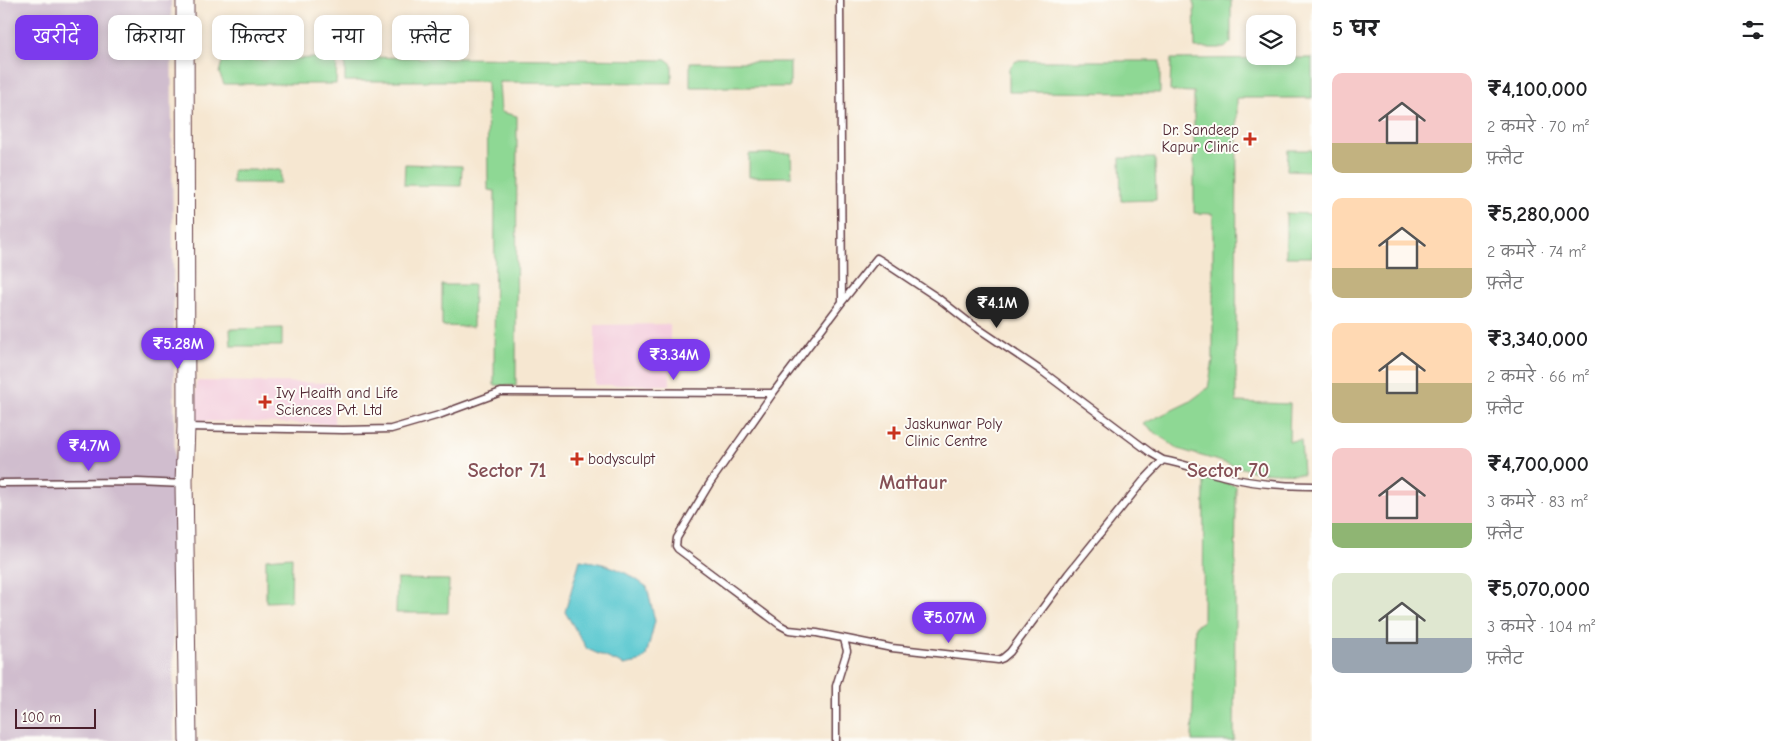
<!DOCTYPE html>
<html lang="hi">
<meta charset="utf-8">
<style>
:root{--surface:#fff;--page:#f6f6f6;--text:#202124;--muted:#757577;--accent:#7c3aed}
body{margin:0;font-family:"Comic Neue","Playpen Sans Deva",sans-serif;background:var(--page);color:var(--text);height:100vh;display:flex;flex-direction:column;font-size:19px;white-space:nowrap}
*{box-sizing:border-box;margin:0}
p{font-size:16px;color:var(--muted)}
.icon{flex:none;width:28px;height:28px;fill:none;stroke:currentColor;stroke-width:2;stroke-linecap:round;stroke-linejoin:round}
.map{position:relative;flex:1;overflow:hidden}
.side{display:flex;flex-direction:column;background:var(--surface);width:475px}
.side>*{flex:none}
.banner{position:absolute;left:15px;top:15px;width:475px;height:45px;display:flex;gap:10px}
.buttons{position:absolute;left:1246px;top:15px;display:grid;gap:10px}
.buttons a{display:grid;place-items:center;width:50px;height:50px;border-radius:10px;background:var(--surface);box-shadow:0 2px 8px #0003;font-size:25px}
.scale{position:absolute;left:15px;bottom:12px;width:81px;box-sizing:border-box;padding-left:5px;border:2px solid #4a1f2b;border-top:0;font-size:14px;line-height:18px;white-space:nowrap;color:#4a1f2b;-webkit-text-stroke:4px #fdfcf7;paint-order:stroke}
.price{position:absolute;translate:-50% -42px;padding:0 11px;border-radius:18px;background:var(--accent);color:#fff;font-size:16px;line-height:32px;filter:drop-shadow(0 1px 2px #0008)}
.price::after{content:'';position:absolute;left:50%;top:30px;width:15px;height:11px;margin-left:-8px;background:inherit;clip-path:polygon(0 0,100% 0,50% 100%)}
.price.current{background:#222;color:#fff}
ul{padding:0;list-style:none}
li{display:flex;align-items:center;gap:15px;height:125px;padding:0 20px}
li span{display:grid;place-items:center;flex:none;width:140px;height:100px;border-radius:10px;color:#555}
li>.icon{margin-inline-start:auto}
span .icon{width:60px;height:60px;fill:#fffc;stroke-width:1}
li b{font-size:21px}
h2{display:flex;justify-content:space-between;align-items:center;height:60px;padding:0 20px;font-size:21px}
.pill{padding:0 18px;border-radius:10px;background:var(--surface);box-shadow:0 2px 8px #0003;font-size:18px;line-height:45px}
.pill.current{background:var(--accent);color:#fff}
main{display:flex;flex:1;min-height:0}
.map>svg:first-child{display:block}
.built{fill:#f4cfde}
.industrial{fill:#d0bdce}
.green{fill:#8ed894;stroke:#6c7c60}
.water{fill:#5ac8d0;stroke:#52747e}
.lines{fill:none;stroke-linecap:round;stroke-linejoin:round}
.minor-casing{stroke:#643d44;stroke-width:9}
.major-casing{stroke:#643d44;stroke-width:11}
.minor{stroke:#fff;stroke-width:6}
.major{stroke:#fff;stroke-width:9}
.poi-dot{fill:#c8321e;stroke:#fdfcf7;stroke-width:2}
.labels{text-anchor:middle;stroke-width:4;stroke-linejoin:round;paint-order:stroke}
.poi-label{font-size:15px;fill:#4a1f2b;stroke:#fdfcf7;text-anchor:start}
.district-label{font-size:20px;font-weight:bold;fill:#865157;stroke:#fdfcf7}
</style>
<main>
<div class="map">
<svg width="1312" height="741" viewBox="0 0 1312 741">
<rect width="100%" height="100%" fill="#fdfcf7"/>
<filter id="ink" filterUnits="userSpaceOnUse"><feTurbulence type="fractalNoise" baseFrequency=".02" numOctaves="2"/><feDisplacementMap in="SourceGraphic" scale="10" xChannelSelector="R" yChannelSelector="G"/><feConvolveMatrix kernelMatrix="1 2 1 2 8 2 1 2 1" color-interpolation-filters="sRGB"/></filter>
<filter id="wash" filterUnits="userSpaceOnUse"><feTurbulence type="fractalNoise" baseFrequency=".0096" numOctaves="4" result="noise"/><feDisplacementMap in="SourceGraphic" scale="20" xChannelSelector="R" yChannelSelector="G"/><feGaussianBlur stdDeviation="1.12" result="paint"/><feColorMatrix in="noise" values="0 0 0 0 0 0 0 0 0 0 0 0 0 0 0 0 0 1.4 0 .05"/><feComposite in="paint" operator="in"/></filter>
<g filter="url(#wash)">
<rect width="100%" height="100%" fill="#f6e7d1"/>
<path class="built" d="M670,324V385H595V325Z
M196,381L334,383V424L195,421Z"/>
<path class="industrial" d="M0,0H171L175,505L173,614L174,741H0Z"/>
<path class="green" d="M1194,0H1231V42L1225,48H1195Z
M337,57L336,84H224L219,73L222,62Z
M345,57L667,60L672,64V83L499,82L501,112L517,116L516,386L494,385L495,191L488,190L487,81H345Z
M1312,58V98H1237L1236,402L1290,404L1289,441L1301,440L1303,474L1256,472L1178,449L1143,424L1189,402L1208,388L1213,360V214L1194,213V92L1170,91L1171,59Z
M1016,61H1160V93L1009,92V68Z
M690,62H790V87H690Z
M1288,150H1312V171L1287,170Z
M791,153L792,177H749V154Z
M1155,158L1156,200L1121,201L1120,158Z
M405,164L462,166L461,186L404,185Z
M233,170H281V183H232Z
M1286,213L1312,214V257H1286Z
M442,285H474L473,327L442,326Z
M282,328V346H231L230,329Z
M1204,476L1236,486L1234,741H1192L1195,626L1203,621Z
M292,557L291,601L266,602V559Z
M397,579L449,580L448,613H396Z"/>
<path class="water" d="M580,560C610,564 622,569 647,587L655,621L646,656L639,662L624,665L587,649L565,612Z"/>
</g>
<g filter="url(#ink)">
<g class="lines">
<g class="minor-casing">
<path id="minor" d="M842,302L877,258L882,261L938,298L970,323L1043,372L1151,453L1163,460
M773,393L710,483L677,538L676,546L678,549L780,625L789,630L817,633L892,648L998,660L1003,658L1010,652L1068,574L1143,481L1163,460C1184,464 1203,471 1223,476C1253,484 1282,486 1312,486
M187,427L343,430L391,429L439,415L501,392L773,393L842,302L840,0
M0,483L138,482L184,484
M836,741V686L847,651L844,639"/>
</g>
<g class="major-casing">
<path id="major" d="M181,0L182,427L180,484L184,741
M189,0L190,427L188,480L192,741"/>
</g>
<use href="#minor" class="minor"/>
<use href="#major" class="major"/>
</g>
</g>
<g class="poi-dot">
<path d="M1247.5 131.5h5v5h5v5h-5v5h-5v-5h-5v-5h5z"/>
<path d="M262.5 394.5h5v5h5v5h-5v5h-5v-5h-5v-5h5z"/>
<path d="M891.5 425.5h5v5h5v5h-5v5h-5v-5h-5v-5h5z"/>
<path d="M574.5 451.5h5v5h5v5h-5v5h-5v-5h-5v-5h5z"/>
</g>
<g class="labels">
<g class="poi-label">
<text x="1239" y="135" text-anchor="end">Dr. Sandeep<tspan x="1239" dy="17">Kapur Clinic</tspan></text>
<text x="276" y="398">Ivy Health and Life<tspan x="276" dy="17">Sciences Pvt. Ltd</tspan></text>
<text x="905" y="429">Jaskunwar Poly<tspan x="905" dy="17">Clinic Centre</tspan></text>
<text x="588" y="464">bodysculpt</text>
</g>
<g class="district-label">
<text x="507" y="477">Sector 71</text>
<text x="1228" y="477">Sector 70</text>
<text x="913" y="489">Mattaur</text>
</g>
</g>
</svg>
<div class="buttons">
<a><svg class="icon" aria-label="layers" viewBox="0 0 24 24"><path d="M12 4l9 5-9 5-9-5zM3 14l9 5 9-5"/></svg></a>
</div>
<div class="scale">100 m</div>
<b class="price current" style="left:997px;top:329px">₹4.1M</b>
<b class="price" style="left:178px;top:370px">₹5.28M</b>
<b class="price" style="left:674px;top:381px">₹3.34M</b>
<b class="price" style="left:89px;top:472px">₹4.7M</b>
<b class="price" style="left:949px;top:644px">₹5.07M</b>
<div class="banner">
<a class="pill current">खरीदें</a>
<a class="pill">किराया</a>
<a class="pill">फ़िल्टर</a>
<a class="pill">नया</a>
<a class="pill">फ़्लैट</a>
</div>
</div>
<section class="side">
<h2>5 घर<svg class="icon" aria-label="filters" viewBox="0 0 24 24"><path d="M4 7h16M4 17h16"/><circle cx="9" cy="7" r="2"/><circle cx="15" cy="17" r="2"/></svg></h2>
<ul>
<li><span style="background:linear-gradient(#f6c9c9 70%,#c2b280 0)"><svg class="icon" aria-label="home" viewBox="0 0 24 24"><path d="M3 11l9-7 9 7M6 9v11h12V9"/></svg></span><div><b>₹4,100,000</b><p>2 कमरे · 70 m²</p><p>फ़्लैट</p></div></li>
<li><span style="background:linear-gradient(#ffd9b3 70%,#c2b280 0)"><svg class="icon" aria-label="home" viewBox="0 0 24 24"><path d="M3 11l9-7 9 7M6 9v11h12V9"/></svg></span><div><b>₹5,280,000</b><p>2 कमरे · 74 m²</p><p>फ़्लैट</p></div></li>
<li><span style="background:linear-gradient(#ffd9b3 60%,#c2b280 0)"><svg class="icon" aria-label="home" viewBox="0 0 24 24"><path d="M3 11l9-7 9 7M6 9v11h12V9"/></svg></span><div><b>₹3,340,000</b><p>2 कमरे · 66 m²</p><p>फ़्लैट</p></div></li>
<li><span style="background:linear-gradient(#f6c9c9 75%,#8fb573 0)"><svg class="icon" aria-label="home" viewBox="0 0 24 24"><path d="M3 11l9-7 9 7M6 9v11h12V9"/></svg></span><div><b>₹4,700,000</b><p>3 कमरे · 83 m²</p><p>फ़्लैट</p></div></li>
<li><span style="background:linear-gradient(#dfe7d0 65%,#9aa5b1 0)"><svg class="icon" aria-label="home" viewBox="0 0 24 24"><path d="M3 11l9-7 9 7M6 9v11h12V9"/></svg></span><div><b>₹5,070,000</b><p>3 कमरे · 104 m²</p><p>फ़्लैट</p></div></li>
</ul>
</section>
</main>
